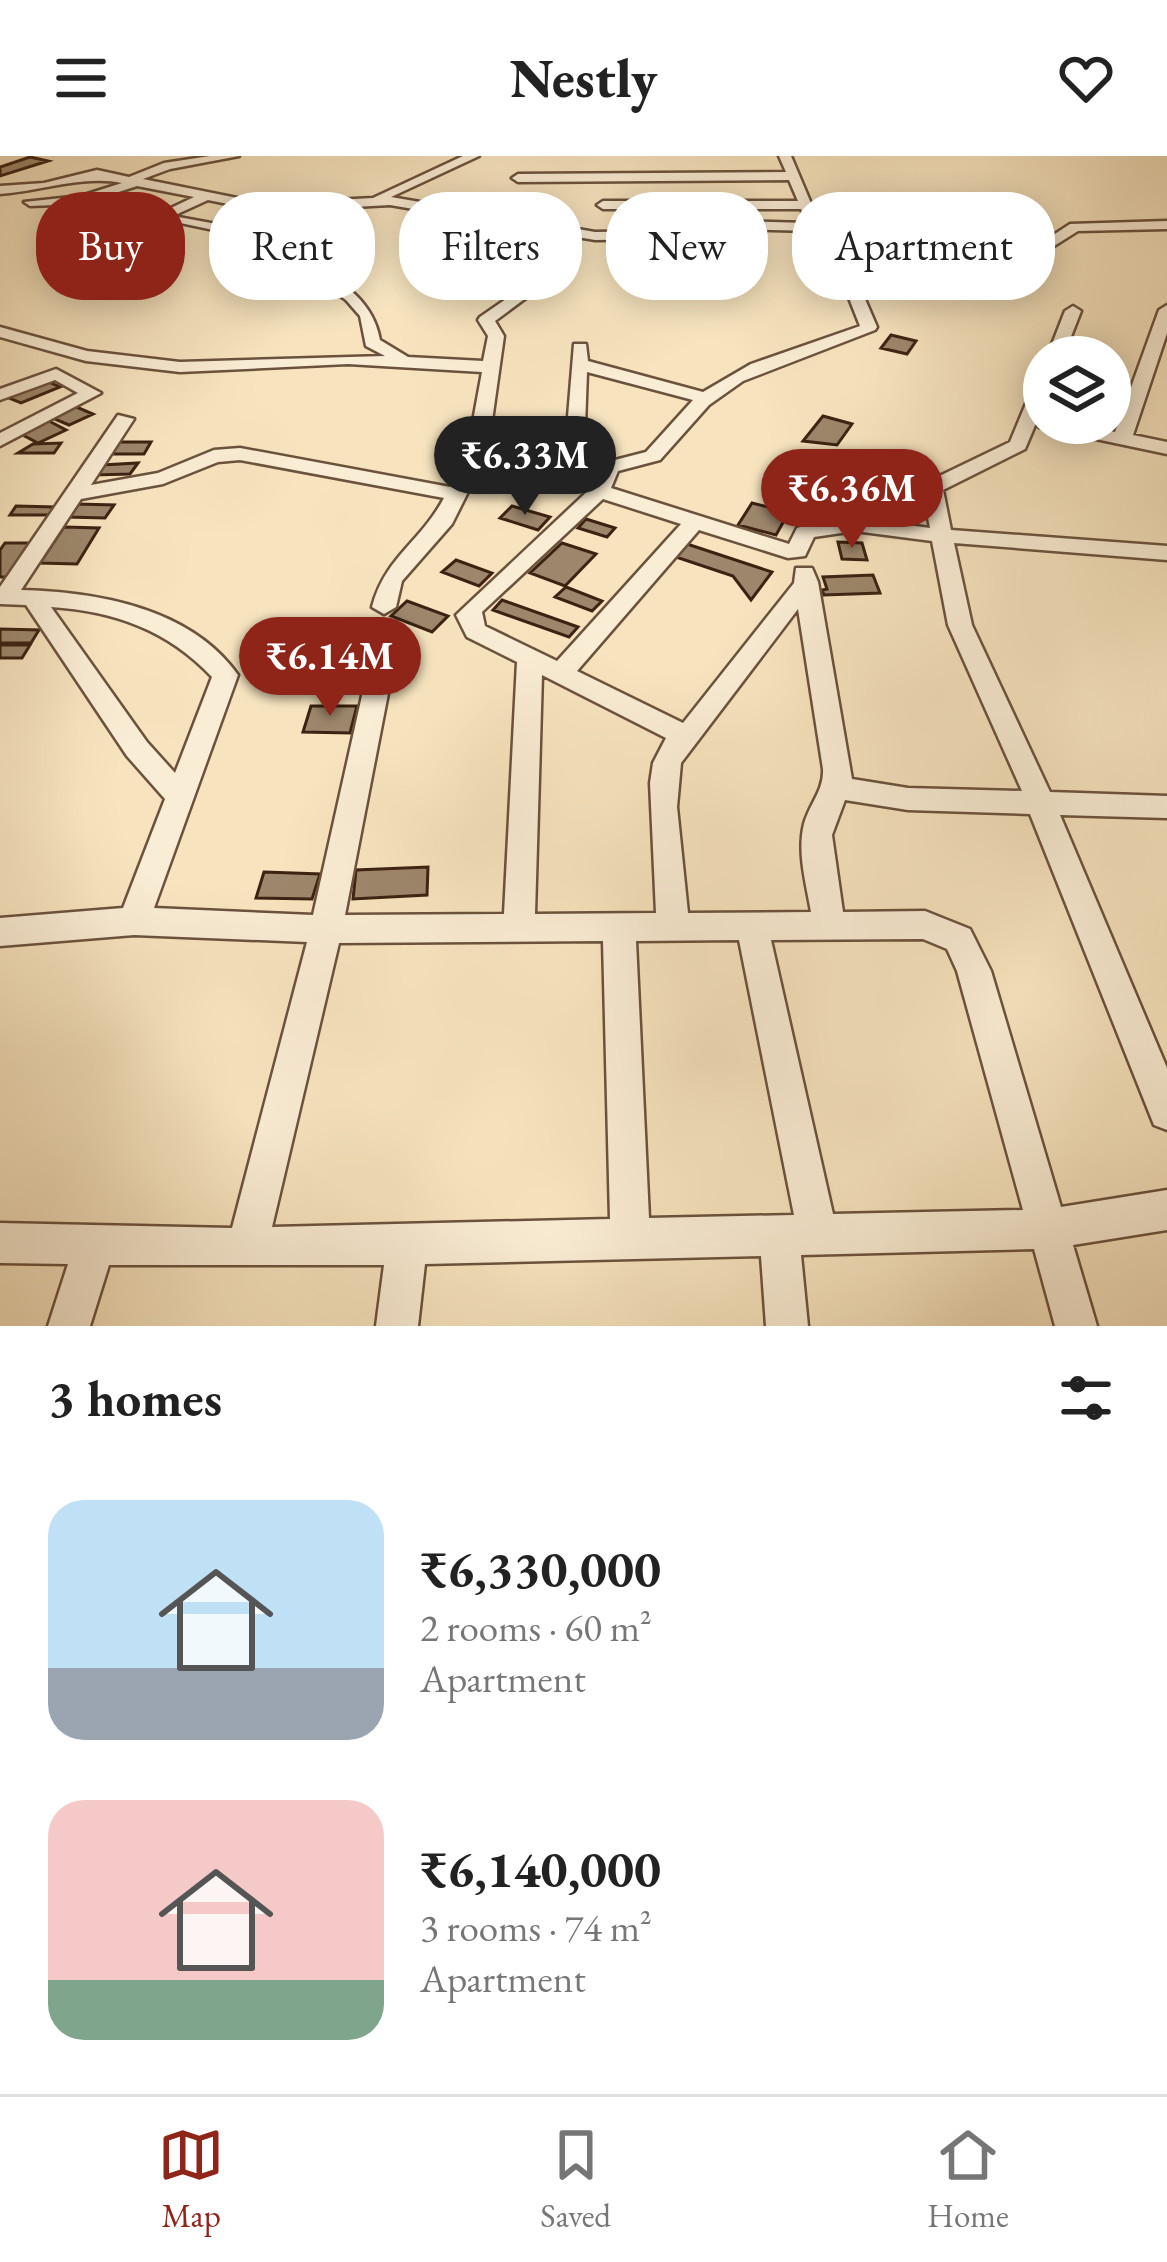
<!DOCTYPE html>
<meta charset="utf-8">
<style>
:root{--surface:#fff;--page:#f2f2f2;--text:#222;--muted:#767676;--line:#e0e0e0;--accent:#8f2418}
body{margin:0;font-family:"EB Garamond",serif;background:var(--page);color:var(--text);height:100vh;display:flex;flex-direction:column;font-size:45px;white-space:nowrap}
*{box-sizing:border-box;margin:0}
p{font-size:39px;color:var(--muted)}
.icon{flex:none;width:66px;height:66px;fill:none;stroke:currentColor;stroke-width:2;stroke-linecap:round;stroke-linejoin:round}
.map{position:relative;height:1170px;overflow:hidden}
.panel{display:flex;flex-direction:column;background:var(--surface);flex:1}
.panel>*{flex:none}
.banner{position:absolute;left:36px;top:36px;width:1095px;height:108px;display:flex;gap:24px}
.fabs{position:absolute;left:1023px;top:180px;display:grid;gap:24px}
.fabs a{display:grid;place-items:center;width:108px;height:108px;border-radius:50%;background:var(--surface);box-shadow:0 6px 30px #0003;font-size:60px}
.price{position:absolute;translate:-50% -102px;padding:0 27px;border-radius:42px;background:var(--accent);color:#fff;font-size:39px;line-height:78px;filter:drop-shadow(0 3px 6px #0008)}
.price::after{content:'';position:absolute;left:50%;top:72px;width:36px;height:27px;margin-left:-18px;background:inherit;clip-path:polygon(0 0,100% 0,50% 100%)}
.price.current{background:#222;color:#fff}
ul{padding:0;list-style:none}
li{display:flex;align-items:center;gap:36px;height:300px;padding:0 48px}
li span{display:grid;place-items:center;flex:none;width:336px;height:240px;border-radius:36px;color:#555}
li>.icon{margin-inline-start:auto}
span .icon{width:144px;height:144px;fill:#fffc;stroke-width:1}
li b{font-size:51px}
h2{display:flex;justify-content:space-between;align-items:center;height:144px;padding:0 48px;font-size:51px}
.pill{padding:0 42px;border-radius:48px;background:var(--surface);box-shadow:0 6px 30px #0003;font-size:42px;line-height:108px}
.pill.current{background:var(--accent);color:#fff}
header{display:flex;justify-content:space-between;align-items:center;height:156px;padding:0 48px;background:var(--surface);font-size:54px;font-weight:800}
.menu{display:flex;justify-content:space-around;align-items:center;height:168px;border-top:3px solid var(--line);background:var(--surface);font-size:33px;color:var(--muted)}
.menu a{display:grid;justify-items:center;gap:6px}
.menu .current{color:var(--accent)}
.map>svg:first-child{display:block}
.building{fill:#9d876c;stroke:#3c2212;stroke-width:3}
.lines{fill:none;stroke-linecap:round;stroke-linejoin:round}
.minor-casing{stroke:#6b523d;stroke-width:5}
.minor{fill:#faedd5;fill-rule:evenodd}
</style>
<header><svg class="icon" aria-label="menu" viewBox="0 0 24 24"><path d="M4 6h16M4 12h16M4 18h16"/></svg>Nestly<svg class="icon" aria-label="heart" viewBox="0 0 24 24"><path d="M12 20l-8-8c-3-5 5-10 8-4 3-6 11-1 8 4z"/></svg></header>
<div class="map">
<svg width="1167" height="1170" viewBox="0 0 1167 1170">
<rect width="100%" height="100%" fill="#f7e4bf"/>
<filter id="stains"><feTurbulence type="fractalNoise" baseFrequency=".00167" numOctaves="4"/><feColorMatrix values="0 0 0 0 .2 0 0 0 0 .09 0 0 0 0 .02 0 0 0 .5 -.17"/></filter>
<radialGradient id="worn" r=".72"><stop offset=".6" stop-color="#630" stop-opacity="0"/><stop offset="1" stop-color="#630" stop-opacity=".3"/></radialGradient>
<path class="building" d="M30,1L48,5L0,20V11Z
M891,179L916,185L907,198L881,192Z
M42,223L60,231L21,247L4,240Z
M74,250L93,258L69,269L50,261Z
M823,260L852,268L837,289L803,285Z
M47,264L66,274L38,287L19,277Z
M118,286H151L144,298H111Z
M61,287L54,297H18L33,288Z
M138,307L130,318L95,319L102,309Z
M829,336L900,352L896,362L824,345Z
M752,347L789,356L776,379L738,369Z
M76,348L114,349L105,362L68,361Z
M16,350L54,351L49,359H10Z
M512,350L550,361L538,374L500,362Z
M586,363L602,368L615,372L607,381L578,372Z
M64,371L99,372L77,408L40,407Z
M838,386L862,387L867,404L842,403Z
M5,387H29L7,421H0V394Z
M562,387L596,398L565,430L530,417Z
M687,388L772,416L751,444L733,420L676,401Z
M456,404L492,417L479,430L442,416Z
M873,419L880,437L824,439L822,434L827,433L823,421Z
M566,431L602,445L592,455L555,441Z
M502,444L578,471L569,481L493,454Z
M407,445L448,460L432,476L391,460Z
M0,473L39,474L31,487H0Z
M0,489H30L22,502H0Z
M311,550H357L350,577L303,576Z
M428,711L427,739L353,743L356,714Z
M264,716L320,718L312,743L256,742Z"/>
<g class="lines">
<g class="minor-casing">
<path id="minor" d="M210,0H239L170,13L143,23L292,53L297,46L373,42L463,0H479L391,41L595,76L662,75L732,65L807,67L801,53H603L597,49L603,45H798L789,24L518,26L512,22L518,18L786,16L779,0H791L818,64L852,114H1000L1070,68L1167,65V73L1078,75L1003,122H856L877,171L875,174L743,225L709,249L660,304L618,315L611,332L789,388L797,372L820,365L855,362L930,372L922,331L925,327L1010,286L1035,226L1044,221V248L1025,293L943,334L951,374L1167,390V404L954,387L972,469L1050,636L1167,640V662L1060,659L1167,912V974L1154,969L1030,658L908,654L845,644L832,679L843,756L925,755L970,773L991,815L1061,1051L1167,1034V1074L1073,1089L1097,1170H1055L1034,1093L801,1099L808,1170H766L761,1100L425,1108L418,1170H376L384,1109H109L90,1170H48L68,1108L0,1107V1067L232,1072L307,786L134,779L0,790V762L123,752L165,643L127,600L26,449L0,448V431L118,259L134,263L91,329L158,317L214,294L240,292L450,331L467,298L482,216L348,208L180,216L86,205L0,181V171L87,195L180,206L385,200L366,190L360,160L346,144L278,98L280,88L152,61L194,41L137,30L82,48L30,50L24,46L81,40L122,27C83,19 41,35 0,38V30L44,27L97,14L129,21L164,7ZM208,44L313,65L287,81L173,60ZM390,49L595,84L662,83L732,73L813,75L834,104L860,170L751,208L703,236L588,205L586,188H574L565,297L488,293L504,180L495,165L553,122L541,119L480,161L478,164L488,180L483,205L408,201L380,184C372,137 328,119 291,94L332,63L299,54ZM587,216L693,244L646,296L611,305L584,298ZM240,304L444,342C420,387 385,401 372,451L384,458L396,451L402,425L452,368L484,304L589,310L599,317L591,332L456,459L467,481L517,506L504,758L345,759L398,486L386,478L374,486L313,759L154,752L238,519C191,452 97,436 21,434L81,343L163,328L218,306ZM603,343L681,368L557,505L485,470L482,456ZM699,374L788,402L805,400L814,381L855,375L932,385L948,469L1022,635L908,632L852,623L818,426L812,412H796L794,427L683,567L577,515ZM51,451C114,455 168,474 212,521L175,617L147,586ZM798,453L823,613C824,634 810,647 804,668C797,696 806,727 811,756L688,757L677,651L681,607ZM542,519L666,582L653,607L650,627L656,757L535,758ZM923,783L947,793L957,815L1023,1054L833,1058L771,784ZM739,784L794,1059L649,1062L636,785ZM603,785L610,1063L272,1071L339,787Z
M1167,149V177L1133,279L1167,286V298L1039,271L1037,267L1044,262V267H1073L1115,276L1159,154Z
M1073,150L1081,155L1063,201H1047L1065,155Z
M56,213L101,237L0,290V277L78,237L55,224L0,244V233Z"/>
</g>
<use href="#minor" class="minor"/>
</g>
<rect width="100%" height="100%" filter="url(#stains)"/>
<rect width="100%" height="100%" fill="url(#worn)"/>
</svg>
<div class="fabs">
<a><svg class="icon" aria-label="layers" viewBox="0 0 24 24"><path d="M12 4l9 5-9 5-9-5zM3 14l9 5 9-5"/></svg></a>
</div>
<b class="price current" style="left:525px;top:362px">₹6.33M</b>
<b class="price" style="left:852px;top:395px">₹6.36M</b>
<b class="price" style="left:330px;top:563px">₹6.14M</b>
<div class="banner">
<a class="pill current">Buy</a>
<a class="pill">Rent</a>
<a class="pill">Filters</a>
<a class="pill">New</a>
<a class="pill">Apartment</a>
</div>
</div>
<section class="panel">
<h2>3 homes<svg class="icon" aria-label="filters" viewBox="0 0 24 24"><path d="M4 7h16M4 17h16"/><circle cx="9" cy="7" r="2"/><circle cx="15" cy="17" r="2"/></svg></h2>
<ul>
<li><span style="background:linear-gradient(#bfe0f5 70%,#9aa5b1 0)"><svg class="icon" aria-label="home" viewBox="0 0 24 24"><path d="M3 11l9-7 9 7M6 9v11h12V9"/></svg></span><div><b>₹6,330,000</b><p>2 rooms · 60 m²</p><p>Apartment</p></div></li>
<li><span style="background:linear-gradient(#f6c9c9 75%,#7fa58c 0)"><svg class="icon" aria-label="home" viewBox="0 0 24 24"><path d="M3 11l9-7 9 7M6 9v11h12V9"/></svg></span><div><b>₹6,140,000</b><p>3 rooms · 74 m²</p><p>Apartment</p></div></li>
</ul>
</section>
<nav class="menu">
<a class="current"><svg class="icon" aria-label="map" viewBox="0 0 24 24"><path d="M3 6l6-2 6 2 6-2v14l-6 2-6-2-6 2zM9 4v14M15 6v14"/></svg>Map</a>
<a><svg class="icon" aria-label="saved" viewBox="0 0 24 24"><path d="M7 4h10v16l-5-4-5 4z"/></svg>Saved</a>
<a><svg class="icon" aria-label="home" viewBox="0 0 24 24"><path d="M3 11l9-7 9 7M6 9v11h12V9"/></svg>Home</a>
</nav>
